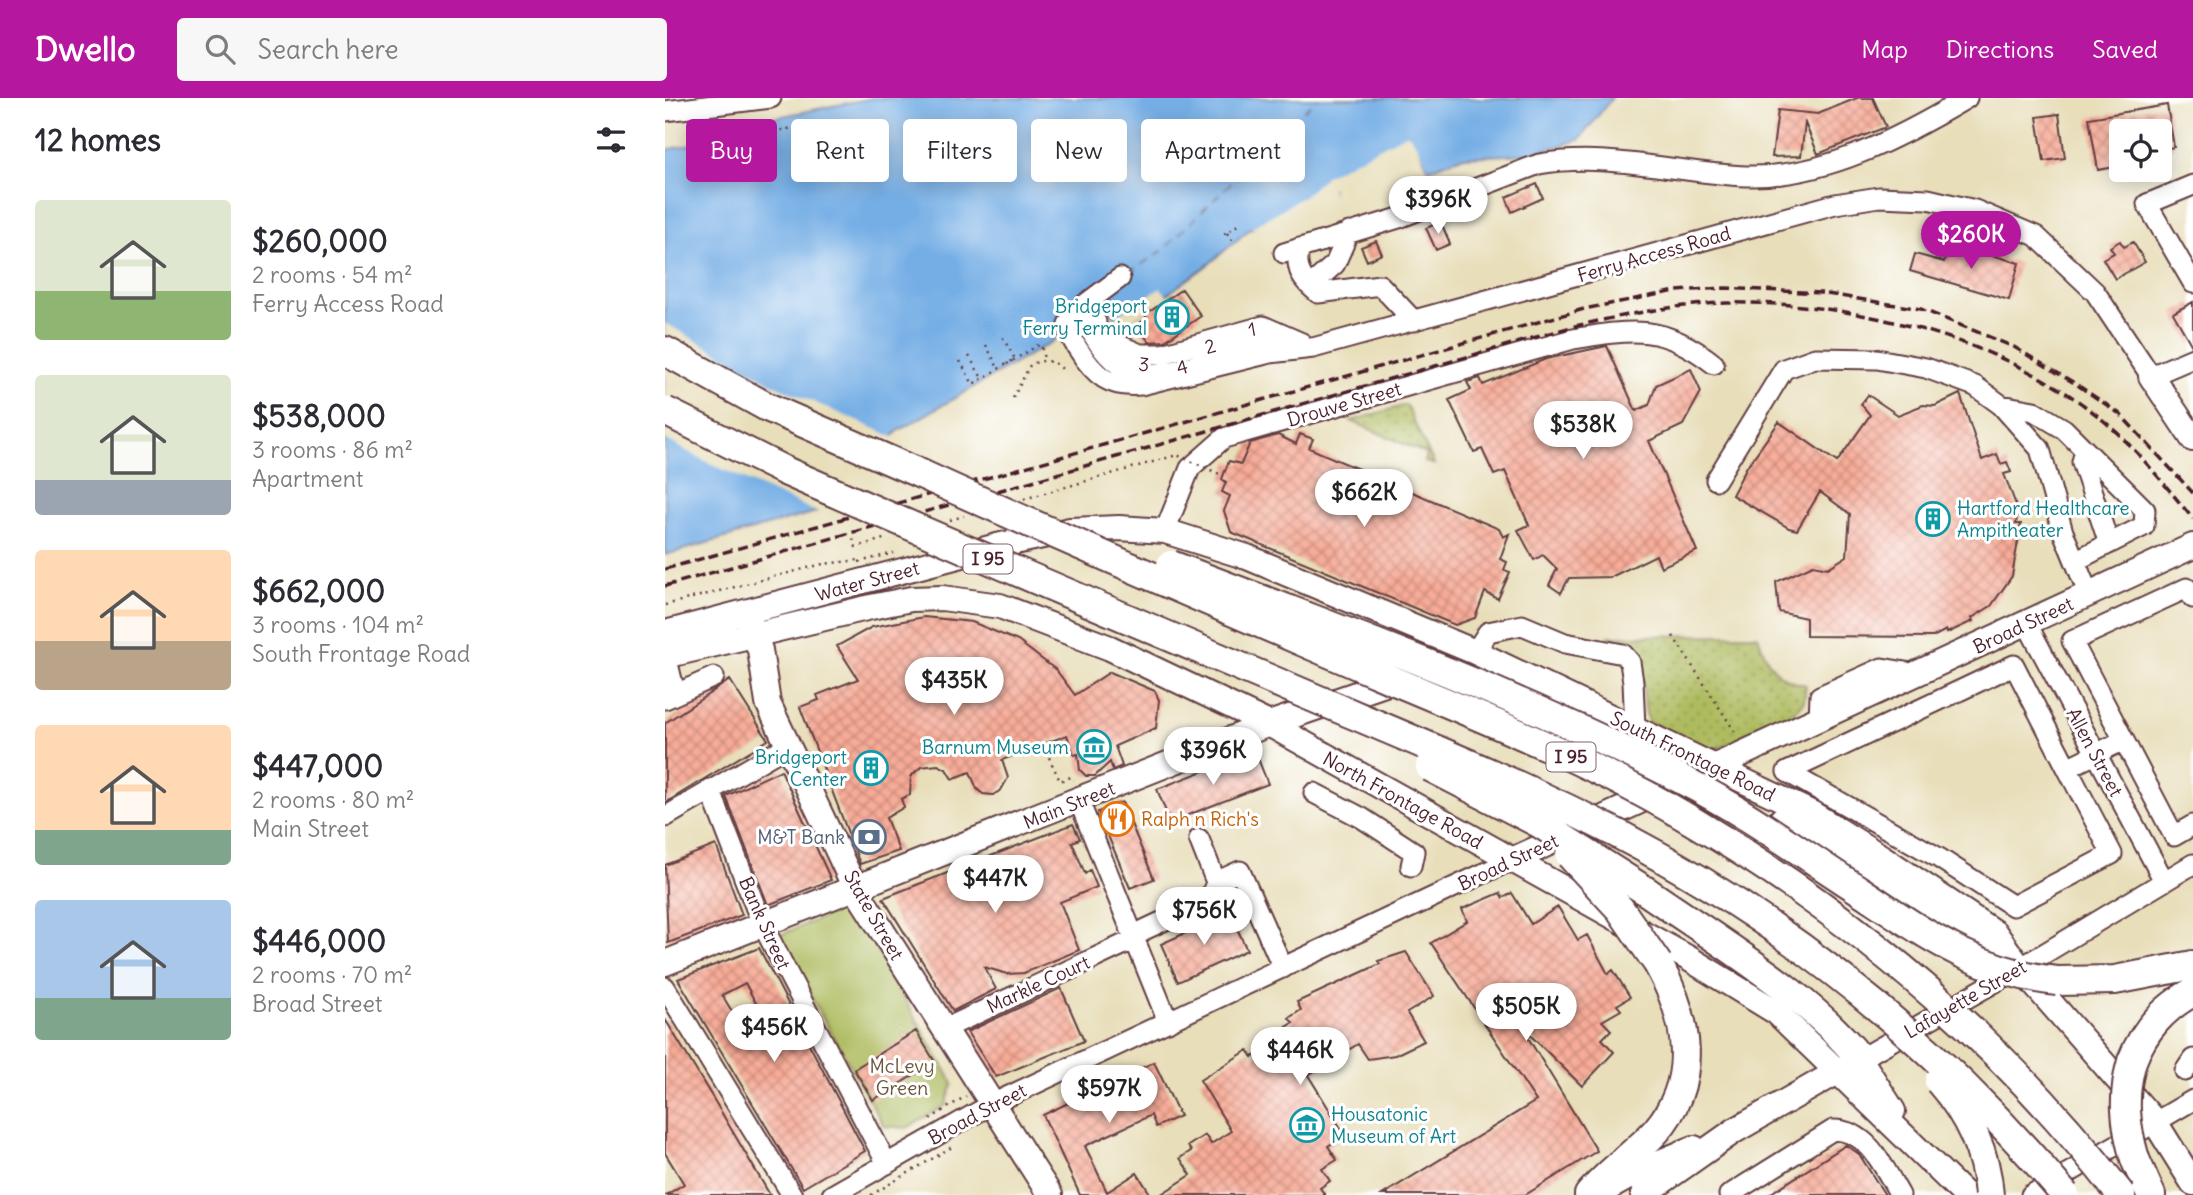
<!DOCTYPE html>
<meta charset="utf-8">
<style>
:root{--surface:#fff;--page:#f7f7f7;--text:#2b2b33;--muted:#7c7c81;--accent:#b5179e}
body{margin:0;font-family:Delius,sans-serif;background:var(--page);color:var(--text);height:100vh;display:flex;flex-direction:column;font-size:26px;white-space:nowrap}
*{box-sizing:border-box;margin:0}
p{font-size:23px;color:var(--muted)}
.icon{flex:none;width:38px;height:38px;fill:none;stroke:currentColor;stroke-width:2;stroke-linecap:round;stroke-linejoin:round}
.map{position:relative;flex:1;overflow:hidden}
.side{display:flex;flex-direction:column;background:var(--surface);width:665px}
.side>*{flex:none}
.top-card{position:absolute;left:21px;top:21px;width:665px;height:63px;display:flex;gap:14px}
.buttons{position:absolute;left:1444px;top:21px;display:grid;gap:14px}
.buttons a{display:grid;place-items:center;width:63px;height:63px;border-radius:7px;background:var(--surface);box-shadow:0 4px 18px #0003;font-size:35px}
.price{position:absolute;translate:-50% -60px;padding:0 16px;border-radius:24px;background:#fff;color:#222;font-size:23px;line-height:46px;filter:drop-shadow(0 2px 4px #0008)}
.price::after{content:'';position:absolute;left:50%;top:42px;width:21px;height:16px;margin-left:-10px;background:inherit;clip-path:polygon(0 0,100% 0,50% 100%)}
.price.on{background:var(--accent);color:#fff}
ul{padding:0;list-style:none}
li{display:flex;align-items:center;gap:21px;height:175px;padding:0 35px}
li span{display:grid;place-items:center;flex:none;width:196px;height:140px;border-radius:7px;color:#555}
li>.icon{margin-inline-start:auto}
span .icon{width:84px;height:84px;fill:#fffc;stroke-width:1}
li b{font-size:30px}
h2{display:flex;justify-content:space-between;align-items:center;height:84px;padding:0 35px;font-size:30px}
.tag{padding:0 24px;border-radius:7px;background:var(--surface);box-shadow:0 4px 18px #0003;font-size:24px;line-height:63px}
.tag.on{background:var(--accent);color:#fff}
header{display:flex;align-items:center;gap:42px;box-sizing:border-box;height:98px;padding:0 35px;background:var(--accent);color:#fff}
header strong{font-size:33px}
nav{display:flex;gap:38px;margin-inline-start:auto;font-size:24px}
.search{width:490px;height:63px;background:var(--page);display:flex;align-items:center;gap:18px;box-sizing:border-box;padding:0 24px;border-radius:7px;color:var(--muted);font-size:26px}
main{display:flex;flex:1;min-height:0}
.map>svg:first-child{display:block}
.grass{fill:url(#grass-dots);stroke:#7c6d44;stroke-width:2}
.park{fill:#aebb5e;stroke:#7c6d44;stroke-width:2}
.water{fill:#75aee5;stroke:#606688;stroke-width:2}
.pier{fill:#e8deba}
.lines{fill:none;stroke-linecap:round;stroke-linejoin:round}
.ferry{stroke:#5b5875;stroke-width:2;stroke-dasharray:9 7;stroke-linecap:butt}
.building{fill:url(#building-cross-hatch);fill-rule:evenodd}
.minor-casing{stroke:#623c40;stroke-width:23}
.major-casing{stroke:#623c40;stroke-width:28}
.highway-casing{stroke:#623c40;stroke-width:32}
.path{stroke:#623c40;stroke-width:2.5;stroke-dasharray:2 5;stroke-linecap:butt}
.minor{stroke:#fff;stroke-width:19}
.major{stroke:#fff;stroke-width:24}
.highway{stroke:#fff;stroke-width:28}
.rail{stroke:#4a1f2b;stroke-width:3.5;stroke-dasharray:10 5;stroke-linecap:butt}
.highway-bridge-casing{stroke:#623c40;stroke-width:32;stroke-linecap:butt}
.path-bridge{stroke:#623c40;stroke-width:2.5;stroke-dasharray:2 5;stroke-linecap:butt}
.highway-bridge{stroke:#fff;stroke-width:28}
.labels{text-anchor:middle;stroke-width:6;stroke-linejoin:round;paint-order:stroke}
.shield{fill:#fff;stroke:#80626b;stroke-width:2}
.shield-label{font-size:18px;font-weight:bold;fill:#4a1f2b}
.street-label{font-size:19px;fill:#4a1f2b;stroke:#fff}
.culture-label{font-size:19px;fill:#0d838f;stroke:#fff;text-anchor:end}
.food-label{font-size:19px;fill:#c56008;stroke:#fff;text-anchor:start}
.service-label{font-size:19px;fill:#4e5e75;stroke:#fff;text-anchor:end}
.park-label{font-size:19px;fill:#6d563d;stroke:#fff}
</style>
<header>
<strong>Dwello</strong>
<div class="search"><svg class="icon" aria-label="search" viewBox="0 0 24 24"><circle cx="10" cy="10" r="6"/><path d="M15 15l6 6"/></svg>Search here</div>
<nav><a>Map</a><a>Directions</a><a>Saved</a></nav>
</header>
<main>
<section class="side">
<h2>12 homes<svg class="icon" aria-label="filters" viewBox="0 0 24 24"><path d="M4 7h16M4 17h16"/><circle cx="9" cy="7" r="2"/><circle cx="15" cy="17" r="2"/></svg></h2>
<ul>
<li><span style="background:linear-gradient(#dfe7d0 65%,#8fb573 0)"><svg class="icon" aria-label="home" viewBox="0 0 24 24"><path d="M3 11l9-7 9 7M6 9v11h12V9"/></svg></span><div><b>$260,000</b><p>2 rooms · 54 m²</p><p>Ferry Access Road</p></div></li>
<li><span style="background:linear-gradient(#dfe7d0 75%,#9aa5b1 0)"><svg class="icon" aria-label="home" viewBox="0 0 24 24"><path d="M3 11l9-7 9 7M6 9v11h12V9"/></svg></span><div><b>$538,000</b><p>3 rooms · 86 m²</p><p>Apartment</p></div></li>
<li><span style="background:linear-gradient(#ffd9b3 65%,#b9a48a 0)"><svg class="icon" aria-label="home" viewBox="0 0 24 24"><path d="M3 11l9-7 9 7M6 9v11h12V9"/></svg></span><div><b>$662,000</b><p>3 rooms · 104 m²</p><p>South Frontage Road</p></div></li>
<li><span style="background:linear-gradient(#ffd9b3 75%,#7fa58c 0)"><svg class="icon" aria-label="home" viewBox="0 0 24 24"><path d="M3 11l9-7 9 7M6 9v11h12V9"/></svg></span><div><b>$447,000</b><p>2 rooms · 80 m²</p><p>Main Street</p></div></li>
<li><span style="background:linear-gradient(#a9c7e8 70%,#7fa58c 0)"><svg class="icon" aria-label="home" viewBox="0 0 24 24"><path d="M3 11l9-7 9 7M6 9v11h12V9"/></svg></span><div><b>$446,000</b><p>2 rooms · 70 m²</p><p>Broad Street</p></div></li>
</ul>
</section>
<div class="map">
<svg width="1528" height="1097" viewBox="0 0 1528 1097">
<defs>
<pattern id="grass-dots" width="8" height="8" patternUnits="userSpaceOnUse" patternTransform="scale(1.75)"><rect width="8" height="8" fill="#aebb5e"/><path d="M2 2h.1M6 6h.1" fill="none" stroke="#90974e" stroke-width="1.8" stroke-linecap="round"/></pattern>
<pattern id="building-cross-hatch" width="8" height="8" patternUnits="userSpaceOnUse" patternTransform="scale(1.75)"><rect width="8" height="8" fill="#f8ac98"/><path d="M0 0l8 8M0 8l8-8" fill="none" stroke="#cb8b7c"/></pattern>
</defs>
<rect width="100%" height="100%" fill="#fff"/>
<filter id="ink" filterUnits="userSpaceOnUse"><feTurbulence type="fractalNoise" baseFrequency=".0143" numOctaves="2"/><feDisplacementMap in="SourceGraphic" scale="14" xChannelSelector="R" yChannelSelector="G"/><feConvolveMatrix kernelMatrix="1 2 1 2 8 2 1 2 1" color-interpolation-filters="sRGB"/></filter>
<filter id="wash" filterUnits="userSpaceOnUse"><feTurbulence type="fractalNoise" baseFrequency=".00686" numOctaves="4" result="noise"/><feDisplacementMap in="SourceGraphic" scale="28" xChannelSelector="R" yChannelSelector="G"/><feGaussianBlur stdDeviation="1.57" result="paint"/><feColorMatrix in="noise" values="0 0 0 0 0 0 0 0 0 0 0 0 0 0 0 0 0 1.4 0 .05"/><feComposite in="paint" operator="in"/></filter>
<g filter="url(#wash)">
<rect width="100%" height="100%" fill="#e8deba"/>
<path class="grass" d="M741,307L769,366L760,364L762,356L686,323Z
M1093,537C1100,563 1111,583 1141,587L1139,603L1128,615L1044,655L983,624C976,602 982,572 967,553C961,544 950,546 944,538Z"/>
<path class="park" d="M186,808L288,985L281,1007L242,1030L219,1028L112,838Z"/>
<path class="water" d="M207,0H947L914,42L865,56L797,59L764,71L749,44L738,42L666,87L667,97L599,129L586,130L544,166L457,229L430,189L401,210L390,242L233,333L158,412L0,457V52L79,36L78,26Z"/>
<path class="pier" d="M739,37L743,36L751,45L763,70L749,47L738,45L666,90L669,100L636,126L612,133L586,130L639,98L662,77Z
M496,190L502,198L457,229L450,218Z
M0,225L112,288L231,340L156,416L42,364L0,341Z"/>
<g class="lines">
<path class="ferry" d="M463,175L497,153L652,0"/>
</g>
<g id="blocks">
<path class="building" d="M1192,0H1208L1221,29L1153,56L1140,25L1136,58L1107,59L1113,12L1153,16Z
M1502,7L1509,49L1494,52V33H1456V68L1433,72L1424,20Z
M1394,16L1400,60L1379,63L1372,19Z
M872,86L878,100L847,114L841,99Z
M776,124L785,146L771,152L761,130Z
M711,143L717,156L702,163L696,149Z
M1455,143L1459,149L1468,144L1480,164L1450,181L1438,161L1449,155L1445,149Z
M1285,145L1354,165L1344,202L1245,173L1250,156L1279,164Z
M517,191L536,218L500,243L484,244L472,227L482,220L480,217Z
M1528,204V248H1527L1508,215Z
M942,248L971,313L984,307L991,287L1026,271L1036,294L1018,327L984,343L1032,453L996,469L991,457L946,479L904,480L896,495L884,487L892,471L878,457L869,462L853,432L864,427L840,373L829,377L817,351L809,354L784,302L806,292L802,284L815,280L818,287L881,261Z
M1295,296L1317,362L1332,356L1336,366L1342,364L1346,374L1339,376L1353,412L1351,426H1356L1347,478L1326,508L1307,520L1308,523L1282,535L1281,532L1268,539L1141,538V520L1114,514L1111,484L1148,467L1163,470L1182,458L1185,416L1155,394L1132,432L1124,430L1067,397L1081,370L1114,324L1172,364L1205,317L1196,306L1203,297L1233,317L1258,307L1270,308Z
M635,336L648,341L644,350L834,431L838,439L844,436L835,461L842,464L839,472L845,474L833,501L820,494L810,520L790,527L566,434L559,413L565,398L557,394L561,384L557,381L564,363L576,366L585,345L613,337L631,346Z
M259,519L307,524L353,543L391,572L410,597L445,574L478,588L490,593L494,602L491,630L450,648L457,668L448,672L445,664L430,678H421L415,672L413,656L409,657L402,637L337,662L343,680L336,692L328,697L318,696L312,691L305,674L287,681L281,671L273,667L256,669L246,678L245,697L236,701L239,709L221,720L234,753L195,766L135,609L154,602L152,597L193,581L172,548L207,529Z
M65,582L103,642L0,705V625Z
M590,653L603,686L505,724L492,691Z
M116,672L166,782L103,807L61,698Z
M457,704L489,781L465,790L433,714Z
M408,726L415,741L407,744L420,776L425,772L432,789L395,804L414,852L359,875L342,876L319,869L331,891L288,913L218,800Z
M51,747L77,817L3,845L0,767Z
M835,795L838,800L847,795L866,826L893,809L913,842L922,837L943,876L948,872L965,899L952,907L956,912L937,923L946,932L937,941L949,954L917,988L864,936L862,938L932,1053L860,1097H717L871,1003L766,845L802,823L797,811Z
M565,815L582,852L513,884L496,846Z
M94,850L200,1053L138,1090L13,881ZM80,885L93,909L73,923L57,897Z
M741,854L769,898L742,915L759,943L730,957L703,961L693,946L643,977L680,1037L663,1048L672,1062L657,1071L665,1083L655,1090L660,1097H495L526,1077L515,1060L526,1053L523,1048L540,1037L546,1046L566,1033L535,982L583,952L588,959L604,948L601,942L628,925L624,920L636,912L632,904L715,866L713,863Z
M396,890L419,943L331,979L302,934Z
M0,921L52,1007L105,1097H1L19,1086L0,1055Z
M251,933L270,964L208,1002L189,971Z
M489,964L515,1018L491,1029L486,1017L420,1048L442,1094L472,1075L486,1097H415L378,1017Z
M1181,1047L1194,1056L1220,1097H1103Z"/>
</g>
</g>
<g filter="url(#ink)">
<use href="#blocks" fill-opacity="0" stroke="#623c40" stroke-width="2"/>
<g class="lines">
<g class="minor-casing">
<path id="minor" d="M0,13L106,0
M1528,87L1482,106L1528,185
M634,150C631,165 633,177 645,188L670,166L684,134
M619,155L734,120L874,66C943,54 1012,75 1082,78C1160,80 1236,39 1302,0
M645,188L653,195L715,187L749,223
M431,224L419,207L455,180
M445,243L475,256H497L598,228L637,245
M648,250C631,249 611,244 594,247C551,253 491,296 450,264C434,251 424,229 413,212L403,226C403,236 408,243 413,251C430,278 444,290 476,287L605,255L648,250L1170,106L1214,99L1263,101L1310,112L1371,138L1430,194L1486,278L1528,260
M1336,307L1369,313L1399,331L1480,412L1479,428L1410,463
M1420,352L1417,364L1444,446
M1051,382L1119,271L1150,260L1212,261L1261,270L1310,288L1336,307L1375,351L1398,434L1424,497
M500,433L525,370L559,340L908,241C969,231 998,226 1049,266
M1528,500L1522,490L1407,543L1509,738L1528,727
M1362,526L1499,783
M810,554L823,534L857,527L900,545L958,556L965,564L968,584L970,630
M1,557L10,595
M0,601L49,579
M1154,621L1155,598L1217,570L1252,576
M1402,670L1447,756L1348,808L1274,760L1122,674L1349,567L1402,670L1459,642
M45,691L97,826L222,1066
M649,695L697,720L749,754L746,768
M414,703L503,924
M0,719L122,648
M534,741L551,784L575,773L618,870
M0,889L127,1097
M279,931L468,842L479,832L545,801L551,784
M1195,961L1355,870L1528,766
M1520,973L1528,961
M167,1097L327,1006L847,762
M1064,1097L1168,1032C1204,1032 1219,1070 1235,1097
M1366,1097L1528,1002"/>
</g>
<g class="major-casing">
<path id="major" d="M1486,278L1528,341
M85,524L95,552L103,605L190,790L385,1097
M0,535L332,448L405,432L454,430L500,433L582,459L810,554L1146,715L1218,760L1330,835L1355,870L1490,1024L1528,1085
M0,558L206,509L246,501L277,500L335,508L445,550L604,626L1023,860L1111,914L1300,1097
M847,762L1528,448
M0,865L604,626L740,579
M931,1097L978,1071L1029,1050
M978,1097L1069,1033L1195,961L1228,1013"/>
</g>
<g class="highway-casing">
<path id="highway" d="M0,253L102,309L256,376
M1118,723C1200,766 1275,823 1355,870
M981,793C1047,839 1147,899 1195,961
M1392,883L1450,882L1528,867
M1467,963C1479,932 1498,910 1528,894
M1470,1061L1486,1097
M924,1097C944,1073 970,1056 991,1033C1035,982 1023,920 993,866"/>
</g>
<path class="path" d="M40,24L46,46
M47,46L138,28
M562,135L569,145
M559,136L576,125
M321,247L333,270
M377,250L379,262
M304,258L317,280
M295,263L308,286L350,261L337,238
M348,300L365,267C377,261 389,261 398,272
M194,464L229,455
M0,507L158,466L194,462
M1008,538L1072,637
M381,653L395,683L406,679L409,682
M265,1021L301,998
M206,1097L287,1049"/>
<use href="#minor" class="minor"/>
<use href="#major" class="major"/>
<use href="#highway" class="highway"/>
<path class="rail" d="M0,471L919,211L1011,193L1060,190L1156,195L1256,211L1349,249L1411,286L1455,316L1528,395
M0,488L910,228C960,217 1011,206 1062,205C1185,202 1343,242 1439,323C1472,351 1500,387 1528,421"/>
<g class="highway-bridge-casing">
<path id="highway-bridge" d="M0,313L120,373C286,446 454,517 621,588C733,636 847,681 955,737C1127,827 1276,949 1400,1097
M256,376C407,445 560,510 713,576C820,621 929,664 1029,724C1193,821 1339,946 1456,1097
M506,467C679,533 854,596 1018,682C1081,714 1138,756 1197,794C1262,837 1312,874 1392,883
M765,669L874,725L981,793
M905,757L955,811L993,866
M1467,963C1457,998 1460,1027 1470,1061
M1274,983C1303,1016 1321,1053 1324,1097"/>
</g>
<path class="path-bridge" d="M342,266L375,246L377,250
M359,401L512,357L559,378
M285,422L299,418
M188,441L191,449L222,440"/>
<use href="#highway-bridge" class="highway-bridge"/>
</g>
</g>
<defs>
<g id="building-ring" transform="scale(1.75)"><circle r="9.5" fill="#fff" stroke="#0f9aa8" stroke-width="1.5"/><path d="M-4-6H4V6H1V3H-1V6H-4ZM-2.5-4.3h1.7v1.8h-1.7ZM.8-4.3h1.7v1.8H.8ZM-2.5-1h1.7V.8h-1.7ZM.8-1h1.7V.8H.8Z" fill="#0f9aa8"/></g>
<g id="museum-ring" transform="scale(1.75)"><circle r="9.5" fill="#fff" stroke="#0f9aa8" stroke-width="1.5"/><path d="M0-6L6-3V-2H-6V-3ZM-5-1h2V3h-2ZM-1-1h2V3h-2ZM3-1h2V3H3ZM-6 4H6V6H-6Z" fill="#0f9aa8"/></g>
<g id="restaurant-ring" transform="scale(1.75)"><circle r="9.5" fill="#fff" stroke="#e8710a" stroke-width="1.5"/><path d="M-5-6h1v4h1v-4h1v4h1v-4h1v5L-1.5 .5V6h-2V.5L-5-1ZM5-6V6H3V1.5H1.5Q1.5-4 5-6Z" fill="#e8710a"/></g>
<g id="bank-ring" transform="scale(1.75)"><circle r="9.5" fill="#fff" stroke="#5c6f8a" stroke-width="1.5"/><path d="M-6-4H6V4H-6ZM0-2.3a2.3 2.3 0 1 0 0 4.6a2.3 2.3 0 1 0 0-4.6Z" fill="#5c6f8a"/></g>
</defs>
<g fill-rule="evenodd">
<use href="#building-ring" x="507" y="219"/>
<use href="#building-ring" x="1268" y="421"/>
<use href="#museum-ring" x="429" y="649"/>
<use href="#building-ring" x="206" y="670"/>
<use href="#restaurant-ring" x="452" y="721"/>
<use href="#bank-ring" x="204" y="739"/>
<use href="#museum-ring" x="642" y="1027"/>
</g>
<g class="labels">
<g class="shield">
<rect x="298.5" y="446.5" width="49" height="29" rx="5"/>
<rect x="881.5" y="644.5" width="49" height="29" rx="5"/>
</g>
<g class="shield-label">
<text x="323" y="467">I 95</text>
<text x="906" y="665">I 95</text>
</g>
<g class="street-label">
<text transform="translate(989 156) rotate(-16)" y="7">Ferry Access Road</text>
<text transform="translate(587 231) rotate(-10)" y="7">1</text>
<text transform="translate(545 248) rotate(-16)" y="7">2</text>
<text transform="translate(479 266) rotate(7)" y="7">3</text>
<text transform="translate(517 269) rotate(-16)" y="7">4</text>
<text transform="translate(679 306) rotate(-16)" y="7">Drouve Street</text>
<text transform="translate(202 483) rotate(-15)" y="7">Water Street</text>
<text transform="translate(1358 527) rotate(-25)" y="7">Broad Street</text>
<text transform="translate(1430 654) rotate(62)" y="7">Allen Street</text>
<text transform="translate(1028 658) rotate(26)" y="7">South Frontage Road</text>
<text transform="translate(738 702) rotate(29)" y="7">North Frontage Road</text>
<text transform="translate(404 707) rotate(-22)" y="7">Main Street</text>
<text transform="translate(843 764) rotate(-25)" y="7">Broad Street</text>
<text transform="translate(209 817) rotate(60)" y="7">State Street</text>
<text transform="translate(100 825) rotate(66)" y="7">Bank Street</text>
<text transform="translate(373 886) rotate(-25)" y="7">Markle Court</text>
<text transform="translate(1300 901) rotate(-30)" y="7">Lafayette Street</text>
<text transform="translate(312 1016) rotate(-28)" y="7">Broad Street</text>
</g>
<g class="culture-label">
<text x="482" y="215">Bridgeport<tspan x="482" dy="22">Ferry Terminal</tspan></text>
<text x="1292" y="417" text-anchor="start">Hartford Healthcare<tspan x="1292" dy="22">Ampitheater</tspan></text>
<text x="404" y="656">Barnum Museum</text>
<text x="182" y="666">Bridgeport<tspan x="182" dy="22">Center</tspan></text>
<text x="666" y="1023" text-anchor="start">Housatonic<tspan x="666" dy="22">Museum of Art</tspan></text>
</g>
<g class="food-label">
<text x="476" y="728">Ralph n Rich's</text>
</g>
<g class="service-label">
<text x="180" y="746">M&amp;T Bank</text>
</g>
<g class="park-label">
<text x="237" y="975">McLevy<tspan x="237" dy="22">Green</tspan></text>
</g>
</g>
</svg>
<div class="buttons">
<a><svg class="icon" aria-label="locate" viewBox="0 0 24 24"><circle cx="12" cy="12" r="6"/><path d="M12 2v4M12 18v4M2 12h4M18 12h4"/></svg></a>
</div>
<b class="price" style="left:773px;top:138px">$396K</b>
<b class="price on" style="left:1306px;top:173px">$260K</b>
<b class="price" style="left:918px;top:363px">$538K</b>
<b class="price" style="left:699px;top:431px">$662K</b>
<b class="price" style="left:289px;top:619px">$435K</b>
<b class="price" style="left:548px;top:689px">$396K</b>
<b class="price" style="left:330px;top:817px">$447K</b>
<b class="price" style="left:539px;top:849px">$756K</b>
<b class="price" style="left:861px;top:945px">$505K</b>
<b class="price" style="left:109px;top:966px">$456K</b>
<b class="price" style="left:635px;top:989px">$446K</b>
<b class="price" style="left:444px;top:1027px">$597K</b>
<div class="top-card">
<a class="tag on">Buy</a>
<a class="tag">Rent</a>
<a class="tag">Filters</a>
<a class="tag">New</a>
<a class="tag">Apartment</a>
</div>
</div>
</main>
